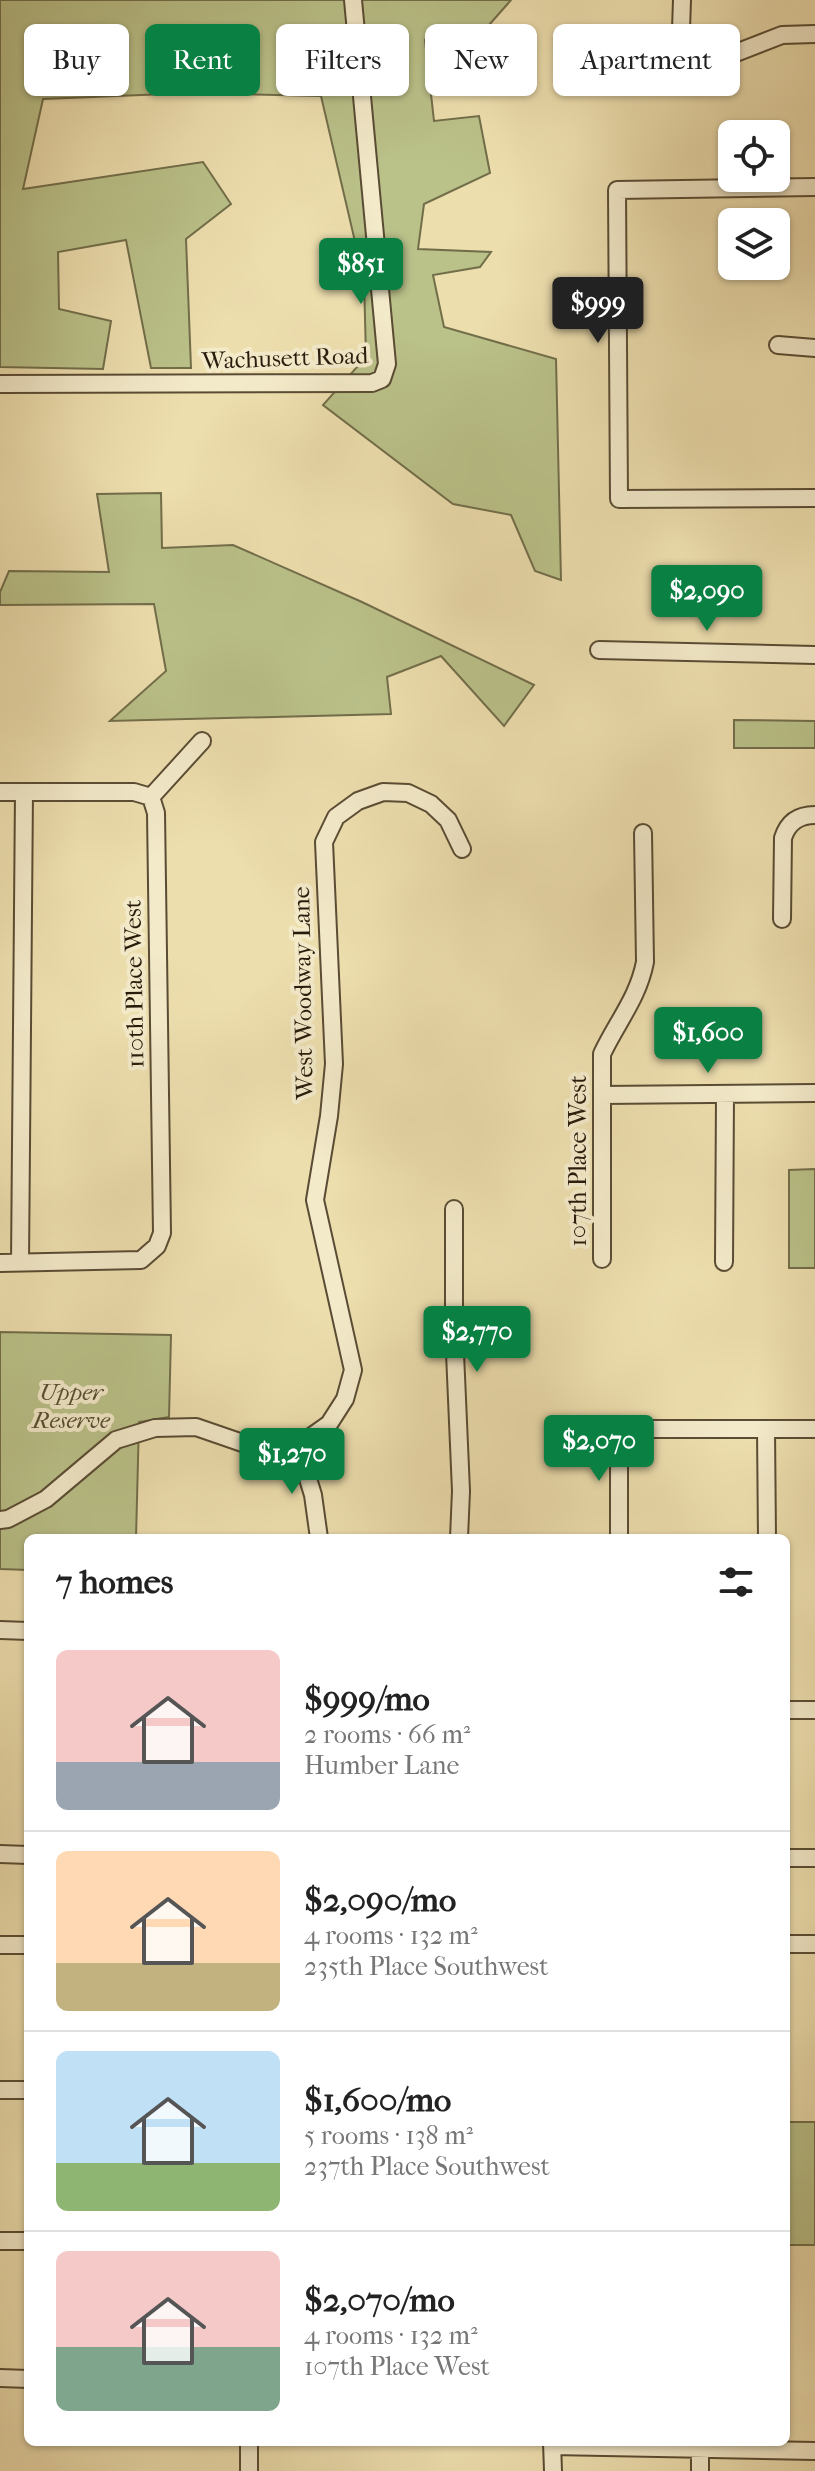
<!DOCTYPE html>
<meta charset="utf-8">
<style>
:root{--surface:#fff;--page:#f6f6f6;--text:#222;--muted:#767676;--line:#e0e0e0;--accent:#0b8043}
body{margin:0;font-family:"IM FELL French Canon",serif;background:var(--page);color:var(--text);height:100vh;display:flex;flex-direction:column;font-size:30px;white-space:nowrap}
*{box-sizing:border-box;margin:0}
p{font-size:26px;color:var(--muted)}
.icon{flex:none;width:44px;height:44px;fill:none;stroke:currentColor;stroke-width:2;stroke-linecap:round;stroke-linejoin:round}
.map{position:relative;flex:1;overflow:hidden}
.side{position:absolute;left:24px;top:1534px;width:766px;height:912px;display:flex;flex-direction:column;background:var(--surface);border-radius:12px;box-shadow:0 2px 6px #0004}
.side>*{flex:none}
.guide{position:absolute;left:24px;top:24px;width:768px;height:72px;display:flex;gap:16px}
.buttons{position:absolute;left:718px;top:120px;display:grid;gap:16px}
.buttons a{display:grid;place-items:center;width:72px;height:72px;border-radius:12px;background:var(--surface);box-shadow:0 2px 6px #0004;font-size:40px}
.price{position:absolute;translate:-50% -68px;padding:0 18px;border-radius:8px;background:var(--accent);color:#fff;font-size:26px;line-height:52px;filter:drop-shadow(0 2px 4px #0008)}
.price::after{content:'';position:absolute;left:50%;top:48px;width:24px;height:18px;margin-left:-12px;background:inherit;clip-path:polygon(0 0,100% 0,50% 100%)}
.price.active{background:#222;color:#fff}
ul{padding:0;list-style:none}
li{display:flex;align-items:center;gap:24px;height:200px;padding:0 32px}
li+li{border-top:2px solid var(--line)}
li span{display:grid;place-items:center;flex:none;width:224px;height:160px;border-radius:12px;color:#555}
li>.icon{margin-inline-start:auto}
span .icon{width:96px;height:96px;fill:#fffc;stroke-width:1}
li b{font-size:34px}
h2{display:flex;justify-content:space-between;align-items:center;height:96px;padding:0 32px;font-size:34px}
.chip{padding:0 28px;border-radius:12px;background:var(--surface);box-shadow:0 2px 6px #0004;font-size:28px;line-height:72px}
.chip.active{background:var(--accent);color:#fff}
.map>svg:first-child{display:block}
.green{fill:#bac189;stroke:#726e4a;stroke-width:2}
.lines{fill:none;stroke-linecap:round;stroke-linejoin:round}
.minor-casing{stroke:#5a4c34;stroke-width:20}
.minor{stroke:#f3eaca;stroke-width:16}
.labels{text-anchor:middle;stroke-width:8;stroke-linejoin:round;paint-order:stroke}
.street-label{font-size:24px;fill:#291b0c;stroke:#f3eaca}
.park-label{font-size:24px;font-style:italic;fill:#544d32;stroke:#f3eaca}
</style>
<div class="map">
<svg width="815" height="2471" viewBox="0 0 815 2471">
<rect width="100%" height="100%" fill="#eddeae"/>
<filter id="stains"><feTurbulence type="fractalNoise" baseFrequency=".0025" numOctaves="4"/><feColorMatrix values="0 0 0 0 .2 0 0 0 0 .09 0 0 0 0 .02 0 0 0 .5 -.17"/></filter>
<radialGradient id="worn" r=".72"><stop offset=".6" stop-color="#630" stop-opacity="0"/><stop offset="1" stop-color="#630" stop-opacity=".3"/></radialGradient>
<path class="green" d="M0,0H511L489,25L425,40L434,121L479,116L490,173L424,204L418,249L491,252L480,267L433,275L444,327L556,359L561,580L535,571L511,515L453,504L323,405L366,357L364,280L321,96L191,93L43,99L23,189L203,162L231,204L186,239L191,368H151L126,240L58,252L59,309L111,321L103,369L0,367Z
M161,493L162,548L233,545L362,602L534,685L504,726L441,656L387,677L391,714L110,721L166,671L154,604L0,605V592L9,571L109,572L97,494Z
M734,720L815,721V748H734Z
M815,1169V1268H789V1170Z
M0,1332L171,1335L169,1417L139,1422L136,1538H28V1570L0,1569Z
M786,2122H815V2245H786Z"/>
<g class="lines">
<g class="minor-casing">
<path id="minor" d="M680,59L682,0
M600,63L728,56L782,35L815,34
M815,187L617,190L619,499L815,498
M778,345L815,348
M0,384L372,383L382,379L387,364L353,0
M599,650L815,655
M0,792H134L151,797
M782,919L783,838C788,822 799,815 815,815
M602,1095L815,1093
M454,1209V1330L461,1491L459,1538
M602,1259V1054C617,1022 638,998 645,962L643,833
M724,1262L725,1095
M0,1263L141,1260L157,1246L162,1233L156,813L151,797L202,741
M20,1263L24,792
M766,1429L767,1538
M298,1446L329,1424L345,1399L353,1370L315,1200L329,1116L334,1064L324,842L336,817L358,801L383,792L408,793L431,804L448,820L462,849
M298,1446L313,1495L319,1538
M0,1520L8,1519L46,1499L116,1440L155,1428L196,1427L254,1447L298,1446
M619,1538V1429H815
M0,1630L28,1631
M786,1710H815
M0,1854L28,1855
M786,1858H815
M786,1944H815
M0,1945H28
M0,2090H28
M0,2241H28
M0,2378L28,2379
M249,2442V2471
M552,2442L553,2471
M552,2446L815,2451
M700,2450V2471"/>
</g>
<use href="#minor" class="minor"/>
</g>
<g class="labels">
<g class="street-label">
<text transform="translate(285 358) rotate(-2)" y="8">Wachusett Road</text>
<text transform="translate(134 984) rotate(-91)" y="8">110th Place West</text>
<text transform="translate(303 993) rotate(-91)" y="8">West Woodway Lane</text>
<text transform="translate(578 1161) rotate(-90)" y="8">107th Place West</text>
</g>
<g class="park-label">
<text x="71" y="1400">Upper<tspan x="71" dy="28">Reserve</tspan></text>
</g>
</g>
<rect width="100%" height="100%" filter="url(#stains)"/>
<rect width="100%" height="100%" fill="url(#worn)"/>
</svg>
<div class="buttons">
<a><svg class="icon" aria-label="locate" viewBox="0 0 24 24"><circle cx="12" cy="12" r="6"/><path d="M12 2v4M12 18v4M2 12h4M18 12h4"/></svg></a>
<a><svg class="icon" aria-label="layers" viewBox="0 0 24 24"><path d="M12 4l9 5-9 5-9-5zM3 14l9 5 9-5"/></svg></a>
</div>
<b class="price" style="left:361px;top:306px">$851</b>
<b class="price active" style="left:598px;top:345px">$999</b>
<b class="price" style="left:707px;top:633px">$2,090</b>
<b class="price" style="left:708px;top:1075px">$1,600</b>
<b class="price" style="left:477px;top:1374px">$2,770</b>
<b class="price" style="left:599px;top:1483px">$2,070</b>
<b class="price" style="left:292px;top:1496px">$1,270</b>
<div class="guide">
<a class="chip">Buy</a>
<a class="chip active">Rent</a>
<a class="chip">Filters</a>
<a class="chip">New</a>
<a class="chip">Apartment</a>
</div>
<section class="side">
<h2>7 homes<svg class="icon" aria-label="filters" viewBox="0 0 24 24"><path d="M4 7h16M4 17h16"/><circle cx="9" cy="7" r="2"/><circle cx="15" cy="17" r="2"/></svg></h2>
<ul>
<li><span style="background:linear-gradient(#f6c9c9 70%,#9aa5b1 0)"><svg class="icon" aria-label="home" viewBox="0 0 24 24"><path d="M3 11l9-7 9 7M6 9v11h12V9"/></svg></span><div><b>$999/mo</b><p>2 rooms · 66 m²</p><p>Humber Lane</p></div></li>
<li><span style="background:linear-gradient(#ffd9b3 70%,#c2b280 0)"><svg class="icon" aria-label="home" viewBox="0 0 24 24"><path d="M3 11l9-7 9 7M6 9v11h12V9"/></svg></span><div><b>$2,090/mo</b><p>4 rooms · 132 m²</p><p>235th Place Southwest</p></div></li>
<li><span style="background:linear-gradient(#bfe0f5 70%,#8fb573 0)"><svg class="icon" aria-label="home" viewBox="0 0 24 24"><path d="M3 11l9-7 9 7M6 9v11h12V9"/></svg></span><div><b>$1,600/mo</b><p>5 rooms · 138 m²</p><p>237th Place Southwest</p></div></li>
<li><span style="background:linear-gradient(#f6c9c9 60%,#7fa58c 0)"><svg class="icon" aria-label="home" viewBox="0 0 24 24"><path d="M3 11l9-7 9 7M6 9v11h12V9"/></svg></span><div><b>$2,070/mo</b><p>4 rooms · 132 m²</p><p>107th Place West</p></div></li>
</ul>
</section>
</div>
